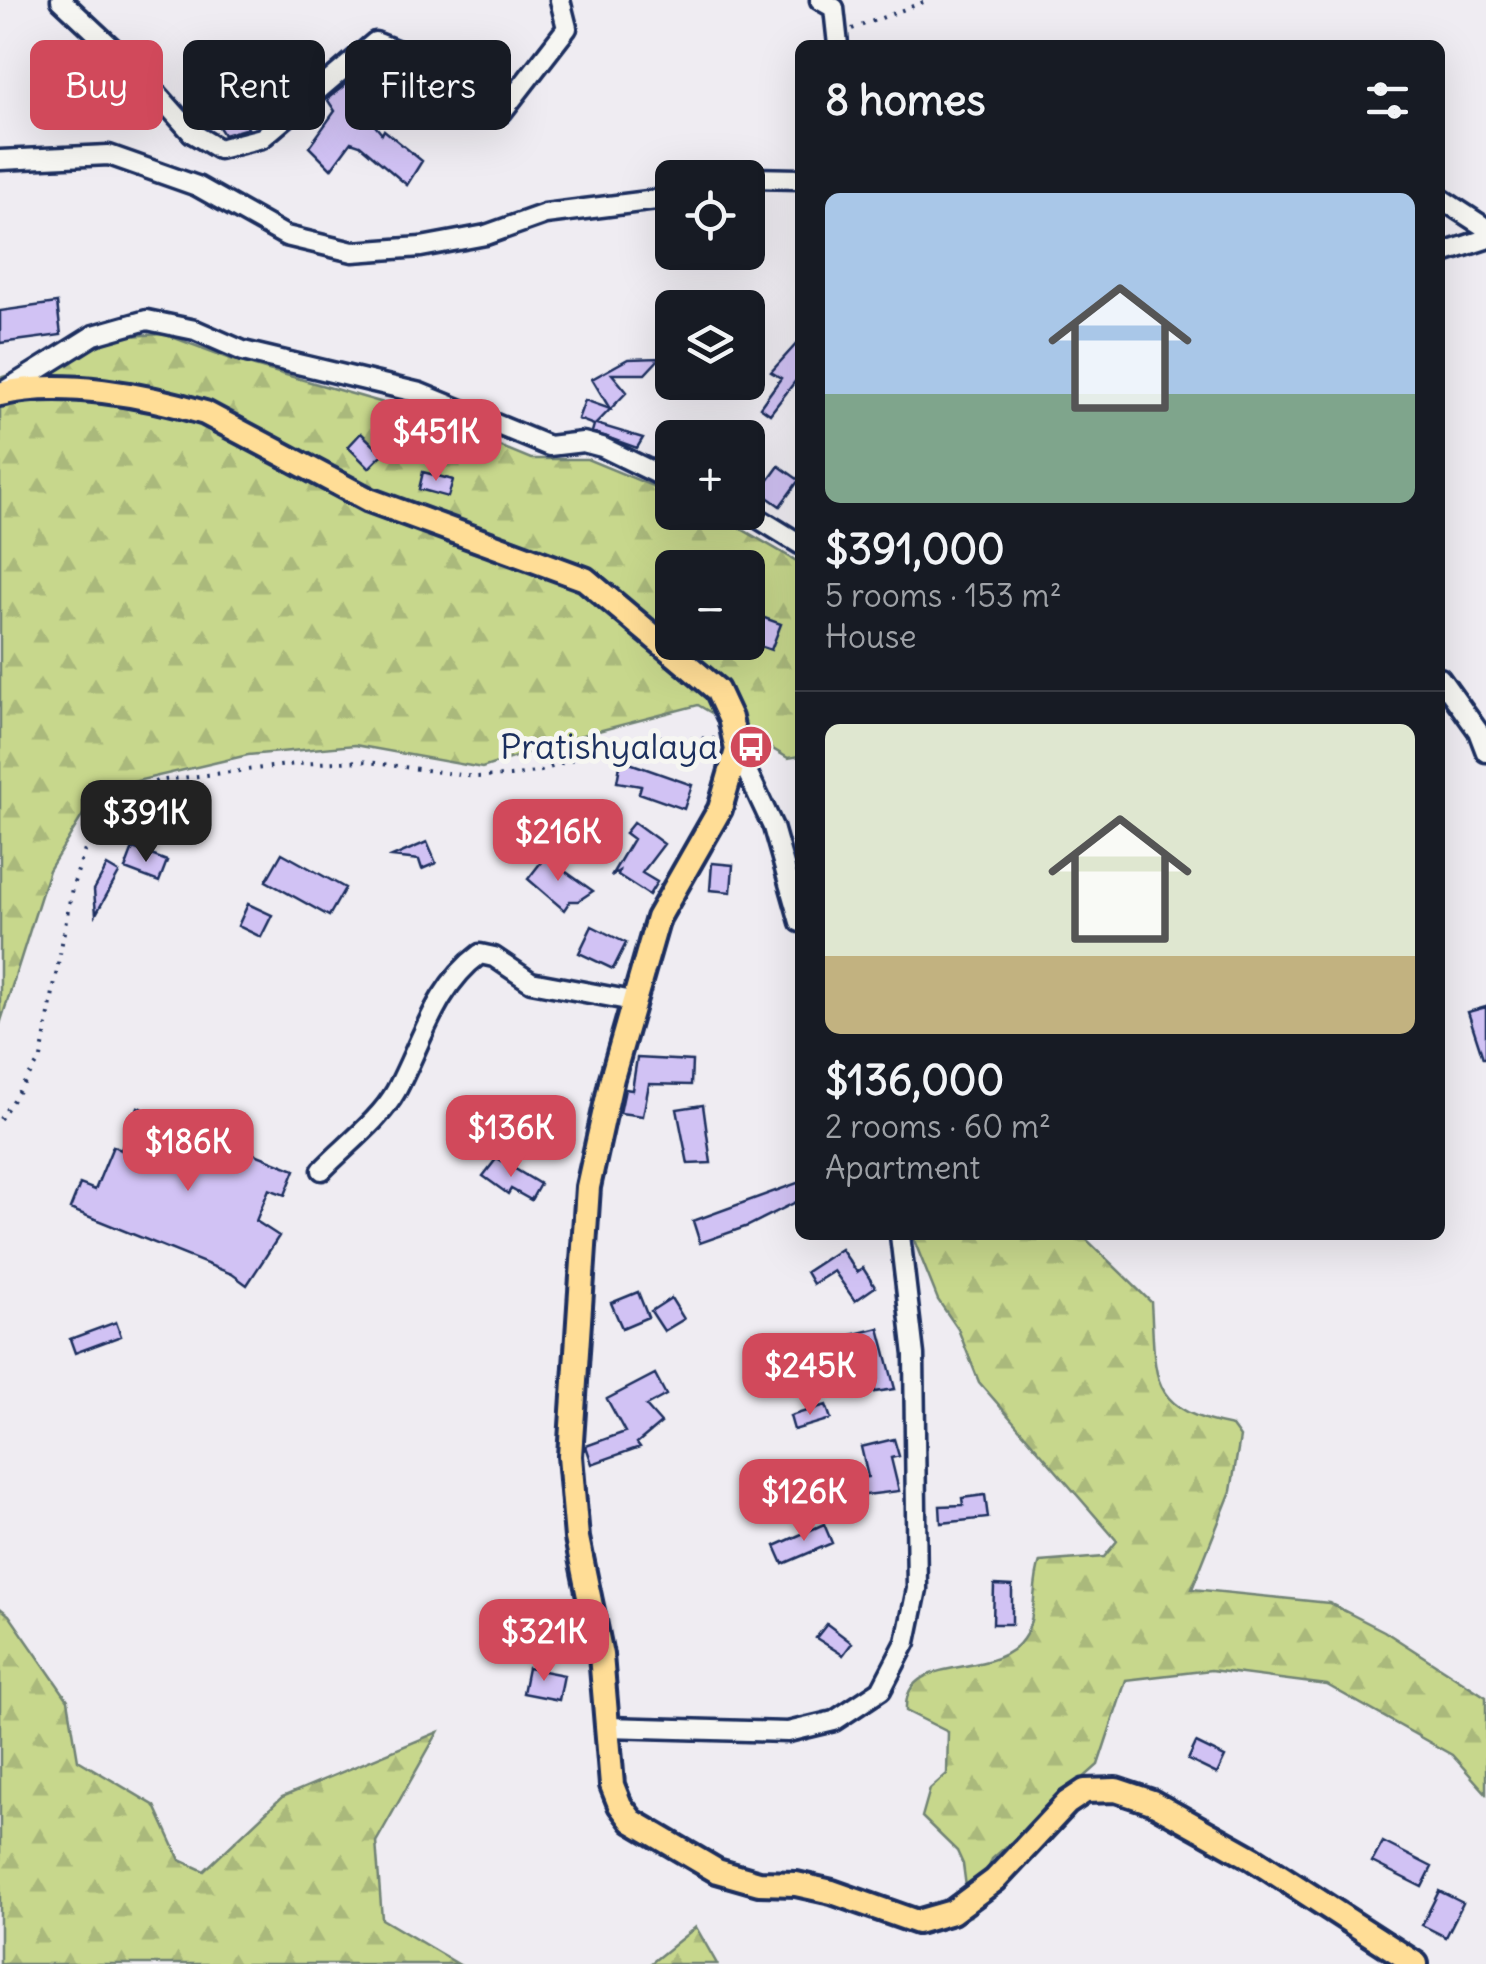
<!DOCTYPE html>
<meta charset="utf-8">
<style>
:root{--surface:#171b24;--page:#20242c;--text:#f1f3f6;--muted:#9ea1a6;--line:#363941;--accent:#d1495b}
body{margin:0;font-family:Delius,sans-serif;background:var(--page);color:var(--text);height:100vh;display:flex;flex-direction:column;font-size:38px;white-space:nowrap}
*{box-sizing:border-box;margin:0}
p{font-size:32px;color:var(--muted)}
.icon{flex:none;width:55px;height:55px;fill:none;stroke:currentColor;stroke-width:2;stroke-linecap:round;stroke-linejoin:round}
.map{position:relative;flex:1;overflow:hidden}
.drawer{position:absolute;left:795px;top:40px;width:650px;height:1200px;display:flex;flex-direction:column;background:var(--surface);border-radius:15px;box-shadow:0 10px 40px #0002}
.drawer>*{flex:none}
.banner{position:absolute;left:30px;top:40px;width:615px;height:90px;display:flex;gap:20px}
.tools{position:absolute;left:655px;top:160px;display:grid;gap:20px}
.tools a{display:grid;place-items:center;width:110px;height:110px;border-radius:15px;background:var(--surface);box-shadow:0 10px 40px #0002;font-size:50px}
.price{position:absolute;translate:-50% -85px;padding:0 22px;border-radius:20px;background:var(--accent);color:#fff;font-size:32px;line-height:65px;filter:drop-shadow(0 2px 5px #0008)}
.price::after{content:'';position:absolute;left:50%;top:60px;width:30px;height:22px;margin-left:-15px;background:inherit;clip-path:polygon(0 0,100% 0,50% 100%)}
.price.active{background:#222;color:#fff}
ul{padding:0;list-style:none}
li{display:grid;align-content:center;gap:20px;height:530px;padding:0 30px}
li+li{border-top:2px solid var(--line)}
li span{display:grid;place-items:center;height:310px;border-radius:15px;color:#555}
li>.icon{margin-inline-start:auto}
span .icon{width:180px;height:180px;fill:#fffc;stroke-width:1}
li b{font-size:42px}
h2{display:flex;justify-content:space-between;align-items:center;height:120px;padding:0 30px;font-size:42px}
.tag{padding:0 35px;border-radius:15px;background:var(--surface);box-shadow:0 10px 40px #0002;font-size:35px;line-height:90px}
.tag.active{background:var(--accent);color:#fff}
.map>svg:first-child{display:block}
.forest{fill:url(#forest-firs);stroke:#718375;stroke-width:2.5;fill-rule:evenodd}
.building{fill:#d1c2f4;stroke:#1b2f5e;stroke-width:2.5}
.lines{fill:none;stroke-linecap:round;stroke-linejoin:round}
.minor-casing{stroke:#1b2f5e;stroke-width:25}
.major-casing{stroke:#1b2f5e;stroke-width:30}
.path{stroke:#1b2f5e;stroke-width:4;stroke-dasharray:2.5 8;stroke-linecap:butt}
.minor{stroke:#f6f6f2;stroke-width:18}
.major{stroke:#ffdd96;stroke-width:22}
.labels{text-anchor:middle;stroke-width:10;stroke-linejoin:round;paint-order:stroke}
.poi-label{font-size:35px;fill:#1b2f5e;stroke:#f6f6f2;text-anchor:end}
</style>
<div class="map">
<svg width="1486" height="1964" viewBox="0 0 1486 1964">
<defs>
<pattern id="forest-firs" width="22" height="20" patternUnits="userSpaceOnUse" patternTransform="scale(2.5)"><rect width="22" height="20" fill="#c7d78c"/><path d="M5 1l3.5 6h-7zM16 11l3.5 6h-7z" fill="#aab97b"/></pattern>
</defs>
<rect width="100%" height="100%" fill="#efecf2"/>
<filter id="ink" filterUnits="userSpaceOnUse"><feTurbulence type="fractalNoise" baseFrequency=".01" numOctaves="2"/><feDisplacementMap in="SourceGraphic" scale="20" xChannelSelector="R" yChannelSelector="G"/><feConvolveMatrix kernelMatrix="1 2 1 2 8 2 1 2 1" color-interpolation-filters="sRGB"/></filter>
<g filter="url(#ink)">
<path class="forest" d="M164,334L234,360L422,414L531,459H587L672,494V512L714,513L800,563V756L788,758L698,705L579,736L482,768L355,745L248,755L98,790L49,870L0,1024V378L126,336ZM672,568H748V642H672Z
M912,1235H1082L1151,1302C1156,1377 1146,1409 1232,1426L1240,1437L1231,1491L1192,1589L1329,1603L1384,1631L1486,1697V1793L1452,1755L1327,1685L1211,1670L1126,1680L1098,1765L992,1859L970,1917L963,1864L957,1851L922,1817L930,1789L947,1774L948,1732L906,1711C903,1650 994,1682 1023,1639C1038,1618 1031,1586 1040,1562L1104,1557L1117,1541L979,1382L958,1329L938,1300Z
M0,1608L9,1615L68,1700L78,1760L155,1806L180,1860L204,1871L282,1797L438,1732L376,1842L382,1919L458,1964H0Z
M696,1927L717,1964H650Z"/>
<path class="building" d="M349,82L366,98L360,108L382,134L384,130L422,161L407,185L360,145L351,142L331,169L309,147L335,111L327,99Z
M234,107L248,128L224,135L214,119Z
M57,303L61,335L0,343V311Z
M800,340V375L770,414L760,407L781,378L771,372Z
M660,358L645,374H612L627,392L596,424L643,438L637,448L592,432L594,425L578,419L585,400L610,409L592,379L628,359Z
M361,433L383,454L369,468L348,447Z
M779,466L799,480L780,506L760,492Z
M423,472L453,480L448,497L419,489Z
M748,612L781,624L771,650L748,642Z
M621,760L692,785L684,809L639,793L641,786L617,782Z
M634,822L664,844L642,873L657,882L649,895L618,875L619,871L611,876L633,839L625,833Z
M427,842L436,863L422,869L419,860L392,857Z
M133,848L167,861L159,882L125,869Z
M282,853L345,888L329,916L266,881Z
M545,857L593,891L578,901H570L564,910L528,879Z
M712,863L733,865L731,892L710,890Z
M107,866L119,873L96,914L94,890Z
M248,904L272,915L261,937L238,926Z
M592,926L626,943L613,969L579,953Z
M1486,1007V1058H1483L1468,1012Z
M637,1058L692,1061L691,1085L649,1084L643,1116L620,1113L625,1089L632,1090Z
M703,1105L711,1163L688,1164L677,1109Z
M138,1107L295,1170L285,1195L269,1189L256,1221L279,1236L247,1285L232,1274L70,1209L80,1184L95,1190L113,1146L121,1150Z
M497,1158L540,1184L531,1200L511,1189L508,1194L483,1176Z
M800,1182V1200L748,1226L700,1243L693,1221Z
M841,1249L857,1272L863,1268L875,1287L855,1301L834,1271L813,1284L806,1272Z
M638,1292L648,1317L622,1328L611,1303Z
M671,1298L684,1319L664,1331L651,1311Z
M116,1322L121,1336L75,1353L70,1339Z
M879,1328L895,1389L875,1392L869,1352L849,1358L844,1337Z
M655,1374L666,1395L646,1406L661,1423L637,1443L640,1447L592,1464L586,1446L625,1432L607,1399Z
M826,1405L831,1419L794,1430L790,1416Z
M894,1439L899,1456L891,1458L899,1491L832,1499L829,1483L868,1477L861,1447Z
M817,1471L822,1485L777,1501L772,1486Z
M985,1495L988,1518L941,1523L940,1506L963,1505L962,1498Z
M824,1524L832,1543L783,1564L775,1546Z
M994,1585L1012,1586V1624H993Z
M509,1620L540,1621L539,1640L508,1639Z
M827,1624L852,1643L843,1655L816,1638Z
M528,1668L564,1675L559,1700L523,1693Z
M1196,1743L1225,1757L1217,1774L1188,1760Z
M1383,1842L1432,1867L1422,1887L1372,1862Z
M1439,1891L1463,1903L1446,1937L1422,1925Z"/>
<g class="lines">
<g class="minor-casing">
<path id="minor" d="M61,0L137,71L192,133L219,149L262,138L375,42L403,53L445,81L470,106L502,112L567,28L560,0
M820,0L834,8L838,45
M0,160L109,155L197,186L286,236L353,252L421,247L486,235L545,214L672,198
M746,178L800,179
M1440,198L1486,228
M1440,254L1486,239
M6,390L94,335L147,320L195,330L243,351L420,393L549,446L583,442L602,447L672,481
M748,512L800,544
M1440,678L1478,731L1486,752
M737,750L773,827L800,922
M322,1170C345,1146 380,1120 396,1091C422,1043 434,988 480,954L494,957L531,982L633,1001
M607,1727L788,1732L834,1721L881,1690L906,1642L917,1589L914,1355L900,1235"/>
</g>
<g class="major-casing">
<path id="major" d="M0,394C62,379 145,395 205,413L369,500L585,579L717,690L730,718L737,750L720,809L658,918L612,1078L588,1187L570,1456L577,1538L601,1655L612,1785L620,1805L632,1821L717,1871L759,1883L796,1884L832,1892L917,1922L952,1912L995,1880L1067,1803L1085,1791L1116,1790L1152,1802L1252,1858L1416,1964"/>
</g>
<path class="path" d="M852,29L929,0
M0,1119L41,1058L72,888L88,841L98,817L125,797L157,781L296,764L361,761L475,777L510,776L541,771L636,736L716,739"/>
<use href="#minor" class="minor"/>
<use href="#major" class="major"/>
</g>
</g>
<defs>
<g id="bus-disc" transform="scale(2.25)"><circle r="9.5" fill="#d1495b" stroke="#f6f6f2"/><path d="M-5-6H5V4H4V6H2V4H-2V6H-4V4H-5ZM-3.5-4V0h7V-4ZM-3.5 1.2v1.5H-2V1.2ZM2 1.2v1.5H3.5V1.2Z" fill="#fff"/></g>
</defs>
<g fill-rule="evenodd">
<use href="#bus-disc" x="751" y="747"/>
</g>
<g class="labels">
<g class="poi-label">
<text x="718" y="759">Pratishyalaya</text>
</g>
</g>
</svg>
<div class="tools">
<a><svg class="icon" aria-label="locate" viewBox="0 0 24 24"><circle cx="12" cy="12" r="6"/><path d="M12 2v4M12 18v4M2 12h4M18 12h4"/></svg></a>
<a><svg class="icon" aria-label="layers" viewBox="0 0 24 24"><path d="M12 4l9 5-9 5-9-5zM3 14l9 5 9-5"/></svg></a>
<a>+</a>
<a>−</a>
</div>
<b class="price" style="left:436px;top:484px">$451K</b>
<b class="price active" style="left:146px;top:865px">$391K</b>
<b class="price" style="left:558px;top:884px">$216K</b>
<b class="price" style="left:511px;top:1180px">$136K</b>
<b class="price" style="left:188px;top:1194px">$186K</b>
<b class="price" style="left:810px;top:1418px">$245K</b>
<b class="price" style="left:804px;top:1544px">$126K</b>
<b class="price" style="left:544px;top:1684px">$321K</b>
<div class="banner">
<a class="tag active">Buy</a>
<a class="tag">Rent</a>
<a class="tag">Filters</a>
</div>
<section class="drawer">
<h2>8 homes<svg class="icon" aria-label="filters" viewBox="0 0 24 24"><path d="M4 7h16M4 17h16"/><circle cx="9" cy="7" r="2"/><circle cx="15" cy="17" r="2"/></svg></h2>
<ul>
<li><span style="background:linear-gradient(#a9c7e8 65%,#7fa58c 0)"><svg class="icon" aria-label="home" viewBox="0 0 24 24"><path d="M3 11l9-7 9 7M6 9v11h12V9"/></svg></span><div><b>$391,000</b><p>5 rooms · 153 m²</p><p>House</p></div></li>
<li><span style="background:linear-gradient(#dfe7d0 75%,#c2b280 0)"><svg class="icon" aria-label="home" viewBox="0 0 24 24"><path d="M3 11l9-7 9 7M6 9v11h12V9"/></svg></span><div><b>$136,000</b><p>2 rooms · 60 m²</p><p>Apartment</p></div></li>
</ul>
</section>
</div>
